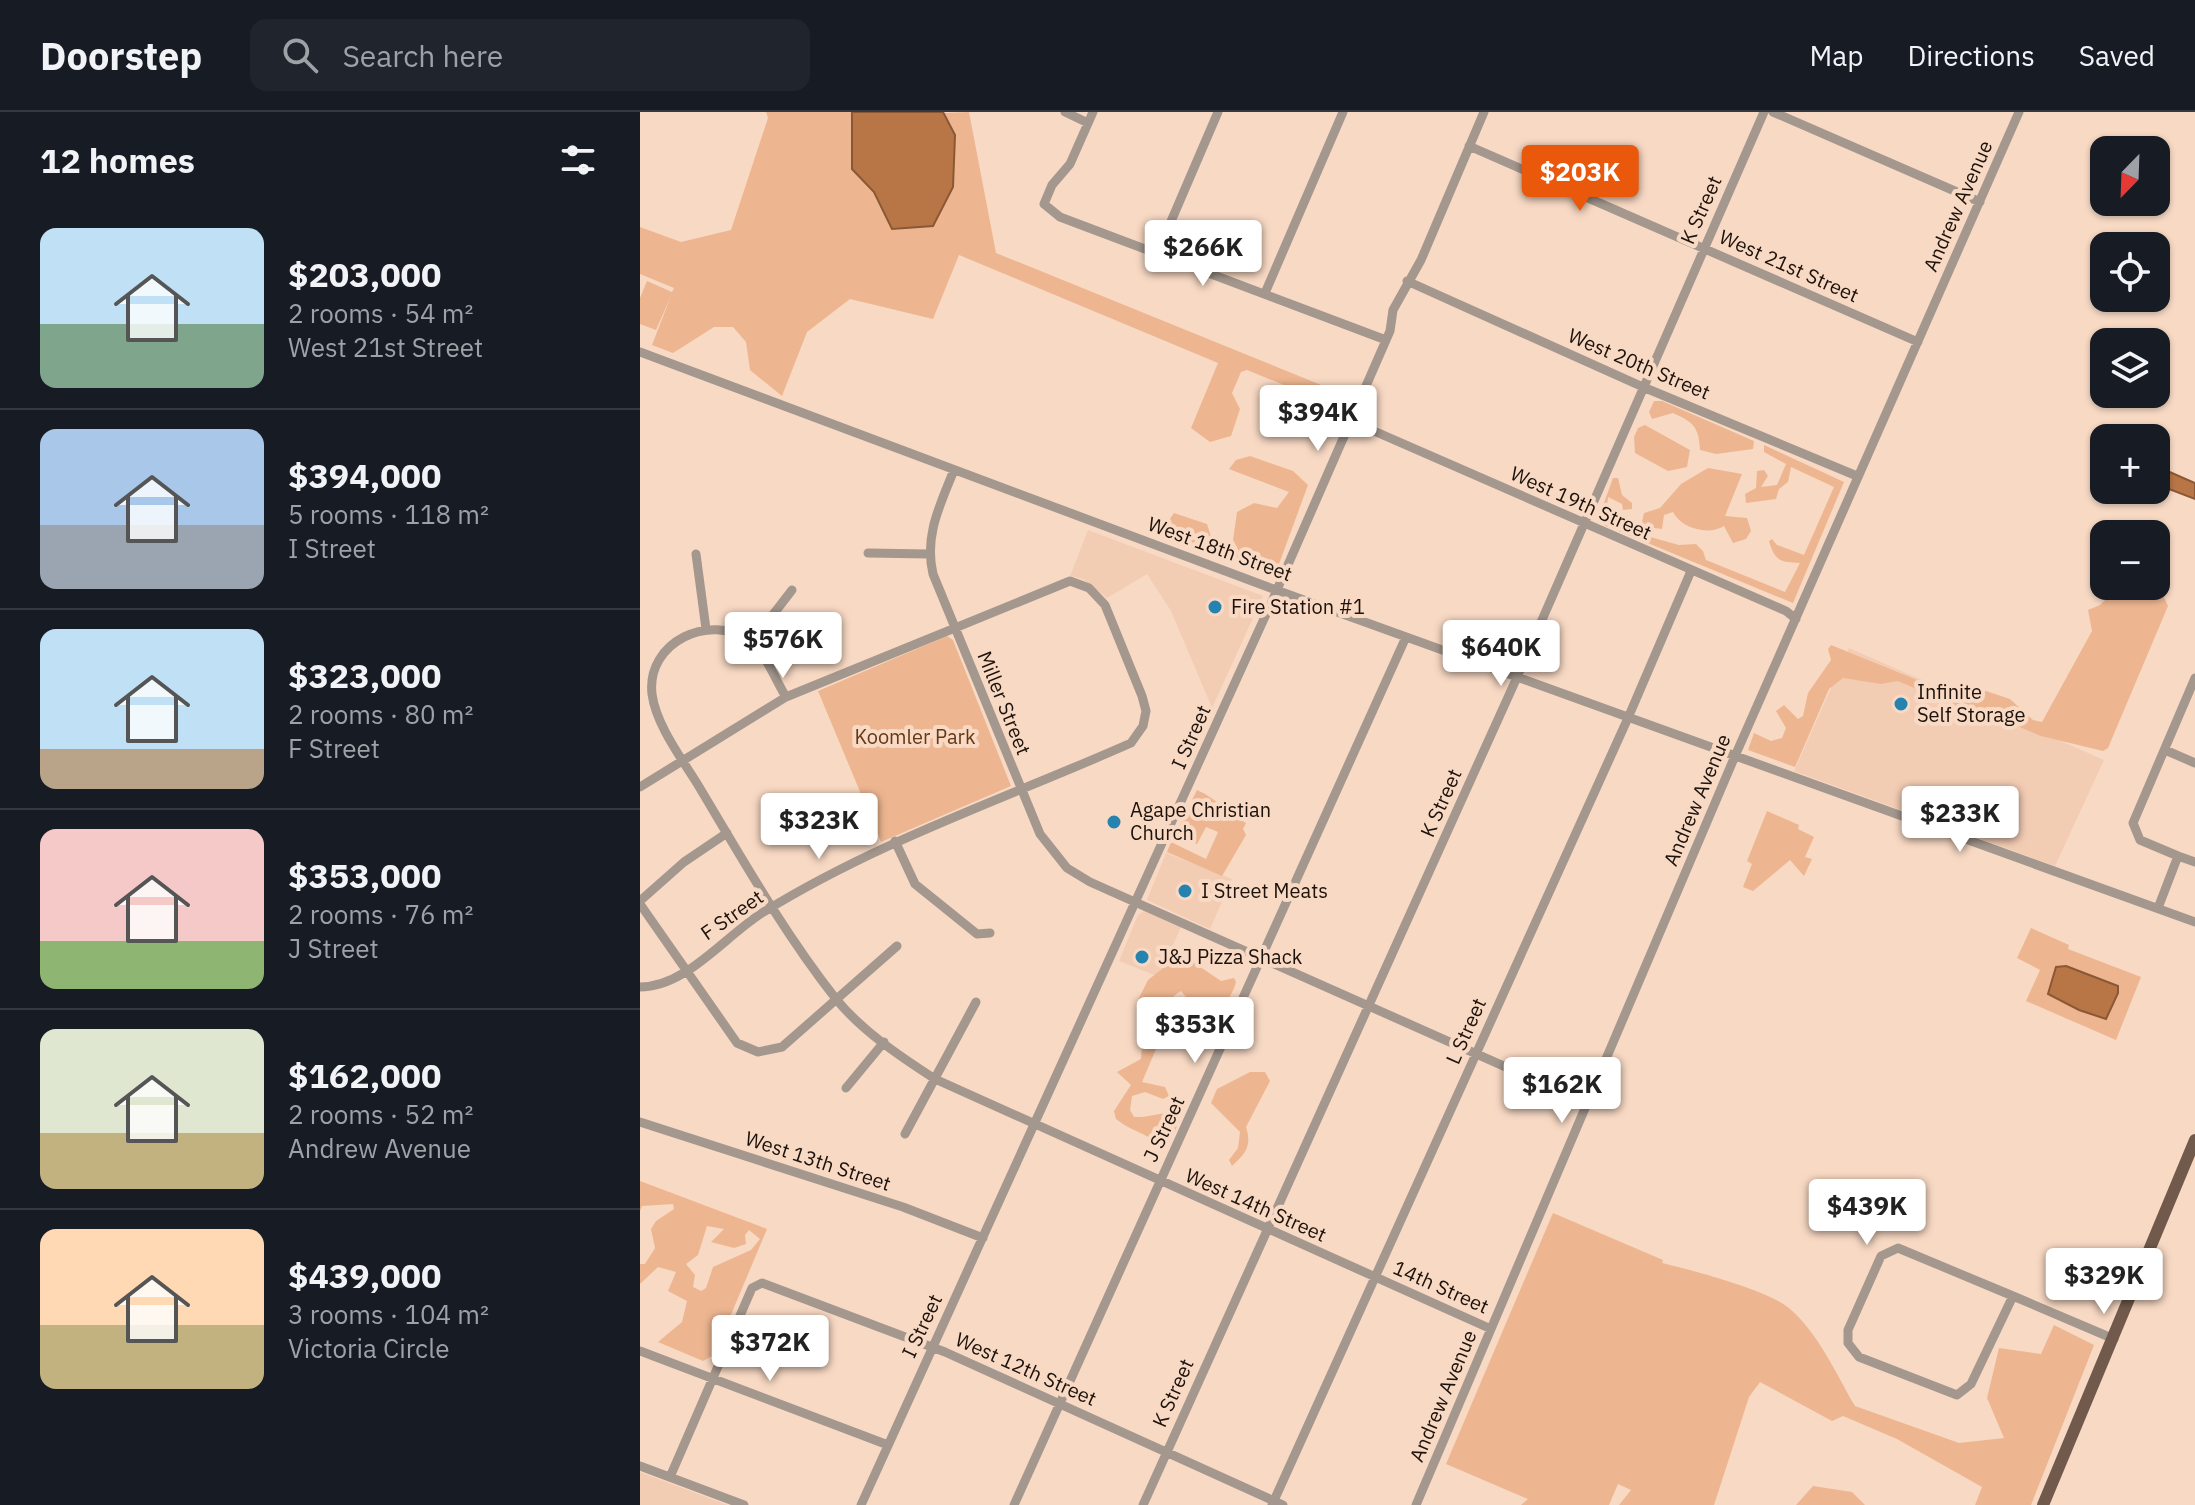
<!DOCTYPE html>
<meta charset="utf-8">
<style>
:root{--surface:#171b24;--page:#20242c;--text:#f1f3f6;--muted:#9ea1a6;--line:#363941;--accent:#ea580c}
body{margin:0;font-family:"IBM Plex Sans",sans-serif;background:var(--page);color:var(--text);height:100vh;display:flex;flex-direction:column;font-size:30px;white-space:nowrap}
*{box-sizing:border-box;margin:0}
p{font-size:26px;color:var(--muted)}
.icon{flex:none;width:44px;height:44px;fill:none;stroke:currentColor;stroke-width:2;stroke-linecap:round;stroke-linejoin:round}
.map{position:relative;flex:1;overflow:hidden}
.sheet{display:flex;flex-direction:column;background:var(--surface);width:640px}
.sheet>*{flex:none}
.needle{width:52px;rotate:203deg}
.fabs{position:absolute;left:1450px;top:24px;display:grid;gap:16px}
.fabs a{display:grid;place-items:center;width:80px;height:80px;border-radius:16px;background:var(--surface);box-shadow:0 2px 6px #0004;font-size:40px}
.price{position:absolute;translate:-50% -68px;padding:0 18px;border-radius:8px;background:#fff;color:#222;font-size:26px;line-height:52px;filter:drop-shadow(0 2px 4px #0008)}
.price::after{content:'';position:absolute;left:50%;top:48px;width:24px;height:18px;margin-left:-12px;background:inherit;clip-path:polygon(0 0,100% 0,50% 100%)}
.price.selected{background:var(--accent);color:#fff}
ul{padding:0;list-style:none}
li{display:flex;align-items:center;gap:24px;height:200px;padding:0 40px}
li+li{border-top:2px solid var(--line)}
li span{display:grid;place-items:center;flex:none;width:224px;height:160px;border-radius:16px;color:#555}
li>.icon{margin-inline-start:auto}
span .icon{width:96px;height:96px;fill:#fffc;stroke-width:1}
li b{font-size:34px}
h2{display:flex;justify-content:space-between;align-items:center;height:96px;padding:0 40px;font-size:34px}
header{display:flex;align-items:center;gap:48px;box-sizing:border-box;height:112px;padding:0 40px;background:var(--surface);border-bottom:2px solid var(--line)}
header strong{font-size:38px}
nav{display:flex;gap:44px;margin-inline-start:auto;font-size:28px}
.search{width:560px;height:72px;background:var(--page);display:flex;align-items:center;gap:20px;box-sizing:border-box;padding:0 28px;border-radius:16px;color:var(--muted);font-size:30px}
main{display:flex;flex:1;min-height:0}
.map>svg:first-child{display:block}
.built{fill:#f3ccb4}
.green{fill:#edb691;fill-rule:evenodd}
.water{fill:#b87647;stroke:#8a5835;stroke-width:2}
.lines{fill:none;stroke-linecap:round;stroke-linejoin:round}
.minor{stroke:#a4978e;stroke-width:9}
.major{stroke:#715a4b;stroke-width:12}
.poi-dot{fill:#2682af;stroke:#f8d9c4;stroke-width:3}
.labels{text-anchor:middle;stroke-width:8;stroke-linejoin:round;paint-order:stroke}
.street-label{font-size:20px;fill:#1d120b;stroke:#f8d9c4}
.poi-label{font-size:20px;fill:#1d120b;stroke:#f8d9c4;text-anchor:start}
.park-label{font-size:20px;fill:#653815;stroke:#f8d9c4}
</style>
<header>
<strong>Doorstep</strong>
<div class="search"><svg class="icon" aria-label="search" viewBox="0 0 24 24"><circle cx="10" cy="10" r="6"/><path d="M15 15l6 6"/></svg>Search here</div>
<nav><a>Map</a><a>Directions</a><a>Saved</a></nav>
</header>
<main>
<section class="sheet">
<h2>12 homes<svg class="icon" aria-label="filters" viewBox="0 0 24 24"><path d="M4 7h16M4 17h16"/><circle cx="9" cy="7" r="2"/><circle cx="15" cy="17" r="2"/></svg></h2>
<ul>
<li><span style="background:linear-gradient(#bfe0f5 60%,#7fa58c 0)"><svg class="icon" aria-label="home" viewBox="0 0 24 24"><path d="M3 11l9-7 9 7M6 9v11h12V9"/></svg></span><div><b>$203,000</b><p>2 rooms · 54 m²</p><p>West 21st Street</p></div></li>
<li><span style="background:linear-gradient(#a9c7e8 60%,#9aa5b1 0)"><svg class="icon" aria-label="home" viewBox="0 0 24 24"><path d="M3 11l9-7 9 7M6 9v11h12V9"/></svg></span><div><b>$394,000</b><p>5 rooms · 118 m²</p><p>I Street</p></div></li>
<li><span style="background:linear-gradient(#bfe0f5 75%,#b9a48a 0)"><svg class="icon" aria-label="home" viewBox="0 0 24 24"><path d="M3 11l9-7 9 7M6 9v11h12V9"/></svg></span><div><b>$323,000</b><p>2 rooms · 80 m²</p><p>F Street</p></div></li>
<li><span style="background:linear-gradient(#f6c9c9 70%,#8fb573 0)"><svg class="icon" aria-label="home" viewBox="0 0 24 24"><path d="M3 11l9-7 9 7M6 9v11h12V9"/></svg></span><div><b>$353,000</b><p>2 rooms · 76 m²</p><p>J Street</p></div></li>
<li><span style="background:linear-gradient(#dfe7d0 65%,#c2b280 0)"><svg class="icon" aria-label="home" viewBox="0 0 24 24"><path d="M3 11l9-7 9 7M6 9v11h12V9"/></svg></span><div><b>$162,000</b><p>2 rooms · 52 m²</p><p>Andrew Avenue</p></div></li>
<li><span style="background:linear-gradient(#ffd9b3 60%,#c2b280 0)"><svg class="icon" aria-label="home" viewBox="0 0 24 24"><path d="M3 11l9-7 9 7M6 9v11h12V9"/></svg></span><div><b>$439,000</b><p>3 rooms · 104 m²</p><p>Victoria Circle</p></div></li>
</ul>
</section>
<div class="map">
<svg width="1555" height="1393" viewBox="0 0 1555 1393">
<rect width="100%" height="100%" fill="#f8d9c4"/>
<path class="built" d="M448,418L623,484L572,596L531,499L507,462L467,486L443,467L430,464Z
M1209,536L1464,648L1415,754L1154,659Z
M526,741L592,767L570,817L507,788Z
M504,799L541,815L519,865L479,849L498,803Z
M0,1360L87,1393H0Z"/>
<path class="green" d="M126,0H212L213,57L234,80L251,116L315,23L303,1L329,0L356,141L713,286L708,299L607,258L601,260L592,281L600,297L591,324L570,330L551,316L578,251L319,143L293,207L210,187L167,220L142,284L110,258L106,230L93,215H74L33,241L12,233L31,184L16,218L0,212V186L7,169L32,180L34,176L0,162V115L41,130L91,118L128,6Z
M1014,289H1022L1114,329L1113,337L1076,342L1060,338C1059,315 1053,310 1033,301L1012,307L1009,300Z
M1005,313L1050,338L1047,355L1028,359L995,341L994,325L998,316Z
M1124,333L1204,370L1153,491L957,410L973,366H978L982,383L992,391V397L983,398L982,392L968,385L966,406L1003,423L1039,433L1056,432L1063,439L1066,448L1145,480L1160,451C1143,450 1135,451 1129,429L1132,427L1137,433L1164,443L1194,375L1151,355L1148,370L1139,377L1136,387L1106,391L1105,382L1116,376L1117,359L1124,358L1128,364L1121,375L1137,373L1146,352L1124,340Z
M610,344L653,359L668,373L639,452L630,458L603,447L590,450L520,421L534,401L567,412L572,428L586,442L599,439L593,428L597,400L614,391L637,396L649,380L589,357L596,348Z
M1068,356L1102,362L1085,404L1107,406L1111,419L1106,427L1093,431L1084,414C1068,424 1041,416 1033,400L1024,403L1022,417L1006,415L1002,410L1004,401L1020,396L1041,372Z
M1470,474H1502L1524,485L1528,494L1468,636L1463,639L1401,624L1382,616L1368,605L1320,596L1258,569L1241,572L1203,566L1189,577L1155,655L1108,638L1114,621L1131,629L1142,626L1146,616L1136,599L1144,593L1158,607L1163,604L1168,581L1191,548L1188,537L1191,533L1314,583L1346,579L1370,587L1393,608L1402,610L1452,519L1448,498L1460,493L1470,483Z
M307,524L313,528L371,674L241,730L178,579Z
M557,678C577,686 588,703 606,711L603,717L606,723L582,764L527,740L531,730L566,747L578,720L566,715L557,732L535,722Z
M1127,699L1159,713L1158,717L1174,725L1165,745L1172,747L1164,764L1150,748L1113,779L1103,775L1112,752L1107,749Z
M1391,816L1429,833L1428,837L1501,865L1476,928L1386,889L1400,858L1377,846Z
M541,842L581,869L594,866L596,870C591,891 571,906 550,906L547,886L541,879C518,892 529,907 535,927L526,933V930H519L502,970L525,975L529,984L523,987L505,980L492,984L490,998L494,1005C509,1006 522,999 536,1001L539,1005L536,1017L524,1036C506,1020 492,1020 476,1007L474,999L491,973L477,960L501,947L504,903L498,888L508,868Z
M610,960H625L630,969L606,1015C612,1034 606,1041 592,1054L589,1048L598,1036L600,1020L571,991L577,977Z
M0,1069L127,1117L74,1243L63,1249L18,1230L42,1210L47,1189L28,1179L36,1160L18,1155L0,1172V1152H5L15,1136L11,1117L16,1109L34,1097L33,1092L2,1094L0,1099ZM67,1114L84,1117L71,1130L94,1136L106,1132L105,1123L109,1118L120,1127L111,1138L73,1155L66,1176L61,1179L53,1175L55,1163L46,1152L58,1143Z
M913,1101L1023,1148L1022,1151C1051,1158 1129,1178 1150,1197C1179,1222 1196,1262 1215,1294L1319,1331L1364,1326L1347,1286L1359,1236L1401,1242L1414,1213L1454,1233L1391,1393H1335L1342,1375L1257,1327L1203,1304L1192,1309L1120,1270L1109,1285L1074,1393H979L991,1378L978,1372L969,1393H881L888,1387L806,1352Z
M1173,1374L1212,1380L1225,1393H1156Z"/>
<path class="water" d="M212,0H303L315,23L313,75L293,114L252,117L234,80L212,57Z
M1516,354L1555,371V387L1516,372Z
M1426,854L1478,874V881L1466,907L1439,898L1408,882L1416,855Z"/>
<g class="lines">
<path class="minor" d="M425,0L448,11
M1133,0L1340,90
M829,34L1278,230
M404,92L420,105L746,228
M404,92L412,73L430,52L453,0
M517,142L578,0
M767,169L1003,275L1217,364
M625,181L703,0
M0,240L628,475L1555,810
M711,309L1146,499L1156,507
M314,358C300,393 284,424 293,462L400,722L427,756L450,770L949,992
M228,441L288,442
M56,442L66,517
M112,530L152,478
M146,585C136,569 125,540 110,529C70,500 6,530 12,582C16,613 42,647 58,673C101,745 144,821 196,887C222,919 261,945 295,967L851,1217
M1525,638L1555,651
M0,675L146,585L430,469L449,476L465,493L502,584L506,599L503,614L491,631C367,686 238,729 122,801C84,825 46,875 0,875
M255,729L275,772L337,822L350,821
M1538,744L1500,728L1493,711L1555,566
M0,789L44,750L87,721
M0,792L97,931L118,940L142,935L257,834
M1518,796L1538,744L1555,750
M206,976L244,930
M0,1010L263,1095L343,1126
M265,1022L336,890
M1258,1136L1373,1184L1331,1272L1317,1283L1219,1245L1208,1231V1218L1241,1144Z
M1373,1184L1474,1227
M0,1239L248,1333
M0,1354L104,1393
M30,1365L112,1176L122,1171L305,1240L643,1393
M221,1393L633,487L750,219L753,198L781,148L844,0
M374,1393L766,525
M503,1393L874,572L1124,0
M632,1393L988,606L1051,459
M776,1393L1095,644L1379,0"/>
<path class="major" d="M1403,1393L1555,1028"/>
</g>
<g class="poi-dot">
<circle cx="575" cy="495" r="8"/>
<circle cx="1261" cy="592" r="8"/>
<circle cx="474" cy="710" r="8"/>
<circle cx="545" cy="779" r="8"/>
<circle cx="502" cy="845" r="8"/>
</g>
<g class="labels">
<g class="street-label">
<text transform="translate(1318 94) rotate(-66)" y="7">Andrew Avenue</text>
<text transform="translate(1061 98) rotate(-66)" y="7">K Street</text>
<text transform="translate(1149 154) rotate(24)" y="7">West 21st Street</text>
<text transform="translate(999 252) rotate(23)" y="7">West 20th Street</text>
<text transform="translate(941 391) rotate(24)" y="7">West 19th Street</text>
<text transform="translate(580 437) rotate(20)" y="7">West 18th Street</text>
<text transform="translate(364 591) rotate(68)" y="7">Miller Street</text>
<text transform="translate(551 625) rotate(-66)" y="7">I Street</text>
<text transform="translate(1057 688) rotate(-67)" y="7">Andrew Avenue</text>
<text transform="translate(801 691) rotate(-66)" y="7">K Street</text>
<text transform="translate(92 803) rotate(-35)" y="7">F Street</text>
<text transform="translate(826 919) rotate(-66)" y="7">L Street</text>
<text transform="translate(524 1017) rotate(-65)" y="7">J Street</text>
<text transform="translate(178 1049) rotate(18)" y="7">West 13th Street</text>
<text transform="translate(616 1093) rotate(24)" y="7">West 14th Street</text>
<text transform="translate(801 1175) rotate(24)" y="7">14th Street</text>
<text transform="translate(282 1214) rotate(-65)" y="7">I Street</text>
<text transform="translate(386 1257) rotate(24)" y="7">West 12th Street</text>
<text transform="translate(533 1281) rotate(-66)" y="7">K Street</text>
<text transform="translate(803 1284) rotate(-67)" y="7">Andrew Avenue</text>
</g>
<g class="poi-label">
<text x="591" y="502">Fire Station #1</text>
<text x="1277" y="587">Infinite<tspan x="1277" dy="23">Self Storage</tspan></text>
<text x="490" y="705">Agape Christian<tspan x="490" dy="23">Church</tspan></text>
<text x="561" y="786">I Street Meats</text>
<text x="518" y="852">J&amp;J Pizza Shack</text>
</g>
<g class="park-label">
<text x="275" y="632">Koomler Park</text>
</g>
</g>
</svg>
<div class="fabs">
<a><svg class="needle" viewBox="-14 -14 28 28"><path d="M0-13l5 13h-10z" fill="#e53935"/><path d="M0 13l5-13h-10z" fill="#9ea1a6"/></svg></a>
<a><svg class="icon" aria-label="locate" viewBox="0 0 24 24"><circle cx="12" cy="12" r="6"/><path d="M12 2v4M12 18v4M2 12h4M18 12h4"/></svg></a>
<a><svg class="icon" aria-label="layers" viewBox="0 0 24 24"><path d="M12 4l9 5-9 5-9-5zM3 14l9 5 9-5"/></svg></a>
<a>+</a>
<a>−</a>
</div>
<b class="price selected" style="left:940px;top:101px">$203K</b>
<b class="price" style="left:563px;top:176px">$266K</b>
<b class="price" style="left:678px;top:341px">$394K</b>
<b class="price" style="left:143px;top:568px">$576K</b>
<b class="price" style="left:861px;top:576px">$640K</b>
<b class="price" style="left:1320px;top:742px">$233K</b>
<b class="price" style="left:179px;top:749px">$323K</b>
<b class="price" style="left:555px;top:953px">$353K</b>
<b class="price" style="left:922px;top:1013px">$162K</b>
<b class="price" style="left:1227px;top:1135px">$439K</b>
<b class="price" style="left:1464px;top:1204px">$329K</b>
<b class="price" style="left:130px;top:1271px">$372K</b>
</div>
</main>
